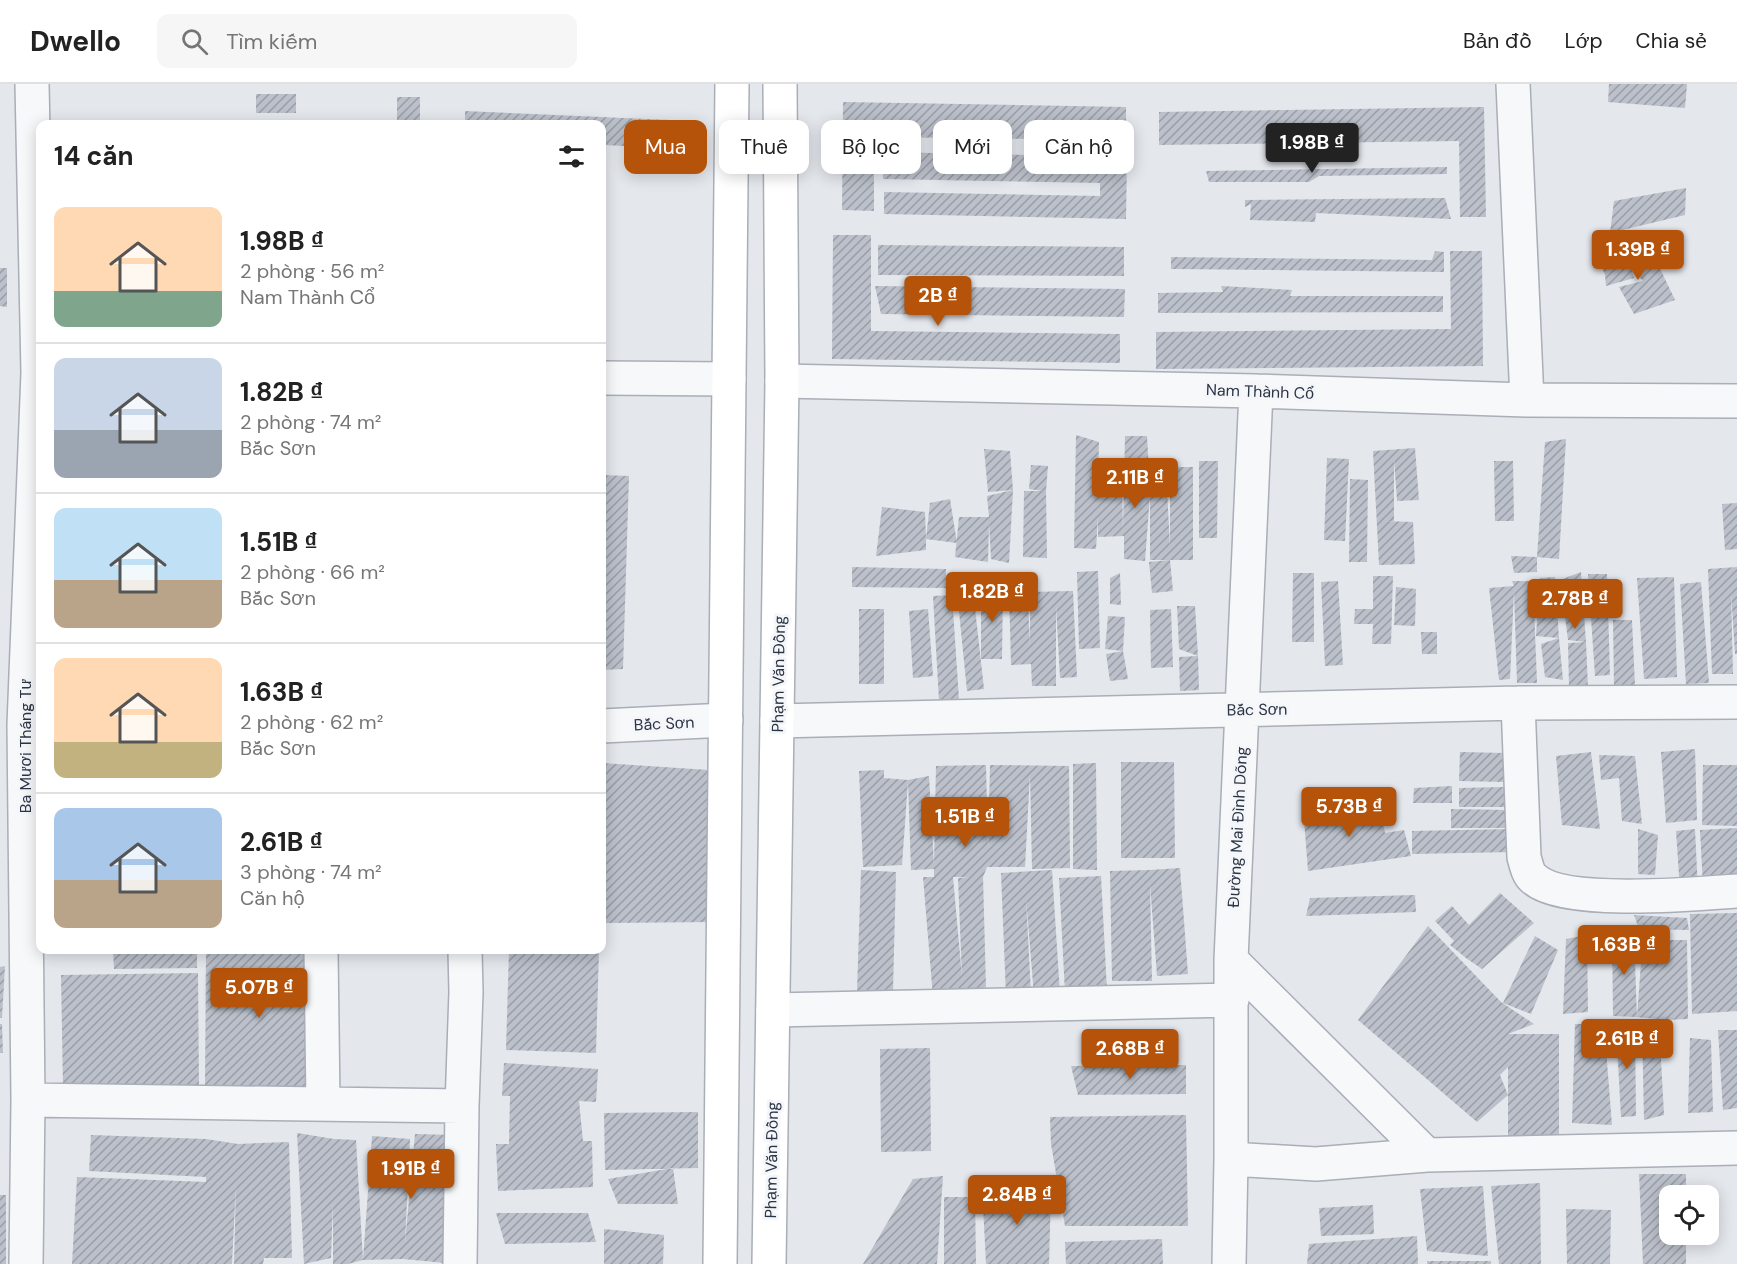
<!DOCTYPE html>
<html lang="vi">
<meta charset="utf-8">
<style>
:root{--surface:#fff;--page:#f6f6f6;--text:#222;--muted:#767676;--line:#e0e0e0;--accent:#b45309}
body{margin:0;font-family:"DM Sans",sans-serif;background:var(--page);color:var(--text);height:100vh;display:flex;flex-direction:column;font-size:22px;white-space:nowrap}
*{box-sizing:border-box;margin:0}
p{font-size:20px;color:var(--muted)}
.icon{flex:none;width:33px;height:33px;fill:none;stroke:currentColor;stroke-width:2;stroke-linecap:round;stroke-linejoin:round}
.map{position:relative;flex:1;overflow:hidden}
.sheet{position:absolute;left:36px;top:36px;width:570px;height:834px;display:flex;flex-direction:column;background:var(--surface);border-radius:12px;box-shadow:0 3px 15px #0003}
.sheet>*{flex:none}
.top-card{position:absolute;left:624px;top:36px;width:570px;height:54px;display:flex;gap:12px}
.controls{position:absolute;left:1659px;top:1101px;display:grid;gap:12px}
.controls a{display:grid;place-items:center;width:60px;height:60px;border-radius:12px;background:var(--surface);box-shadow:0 3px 15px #0003;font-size:30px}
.price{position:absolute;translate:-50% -51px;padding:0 14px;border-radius:6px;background:var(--accent);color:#fff;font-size:20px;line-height:39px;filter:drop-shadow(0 2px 3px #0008)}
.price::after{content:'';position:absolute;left:50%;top:36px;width:18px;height:14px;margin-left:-9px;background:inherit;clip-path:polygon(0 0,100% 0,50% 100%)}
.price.selected{background:#222;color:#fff}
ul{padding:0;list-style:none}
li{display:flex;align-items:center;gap:18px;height:150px;padding:0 18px}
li+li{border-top:2px solid var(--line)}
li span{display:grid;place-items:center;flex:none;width:168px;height:120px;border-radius:12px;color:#555}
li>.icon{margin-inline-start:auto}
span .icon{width:72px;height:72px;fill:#fffc;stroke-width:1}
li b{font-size:26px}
h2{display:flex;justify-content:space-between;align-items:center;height:72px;padding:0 18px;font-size:26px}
.pill{padding:0 21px;border-radius:12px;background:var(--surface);box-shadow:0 3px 15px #0003;font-size:21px;line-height:54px}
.pill.selected{background:var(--accent);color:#fff}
header{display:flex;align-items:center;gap:36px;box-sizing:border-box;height:84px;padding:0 30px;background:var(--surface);border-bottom:2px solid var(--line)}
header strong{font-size:28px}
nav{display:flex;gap:33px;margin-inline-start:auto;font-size:21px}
.search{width:420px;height:54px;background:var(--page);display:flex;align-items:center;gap:15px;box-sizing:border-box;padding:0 21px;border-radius:12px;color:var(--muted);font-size:22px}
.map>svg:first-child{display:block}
.building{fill:url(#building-hatch);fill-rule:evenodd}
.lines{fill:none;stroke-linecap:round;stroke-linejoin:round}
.street-casing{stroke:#a9aeb7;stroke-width:36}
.secondary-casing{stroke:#a9aeb7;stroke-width:36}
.street{stroke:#f7f8fa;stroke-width:33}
.secondary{stroke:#fff;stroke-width:33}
.labels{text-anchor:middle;stroke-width:6;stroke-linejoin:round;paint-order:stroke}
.street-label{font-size:16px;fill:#2b3445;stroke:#f4f6f9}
</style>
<header>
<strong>Dwello</strong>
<div class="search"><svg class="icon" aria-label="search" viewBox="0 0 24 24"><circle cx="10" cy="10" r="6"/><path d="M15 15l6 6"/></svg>Tìm kiếm</div>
<nav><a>Bản đồ</a><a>Lớp</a><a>Chia sẻ</a></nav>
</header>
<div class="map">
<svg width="1737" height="1180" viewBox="0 0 1737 1180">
<defs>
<pattern id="building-hatch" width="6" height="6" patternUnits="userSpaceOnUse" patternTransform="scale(1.5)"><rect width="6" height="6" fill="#bbc0ca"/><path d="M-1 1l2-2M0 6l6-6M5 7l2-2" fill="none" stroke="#989da6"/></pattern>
</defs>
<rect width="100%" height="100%" fill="#e4e7ec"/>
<path class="building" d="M1609,0H1687L1685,24L1608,18Z
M256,10H296V29H256Z
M397,13H420V36H397Z
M843,18L1126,23V56L874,53V127L842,126Z
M1484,23L1486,133H1460L1459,57L1159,61V28Z
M465,27L694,37L693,65L602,61V40H465Z
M883,68L1127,73L1126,135L884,130V108L1100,112V99L883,95Z
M1447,83V90L1319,92L1309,98H1209L1206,87Z
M1686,104L1685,131L1610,149L1614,117Z
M1445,114L1451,135L1316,129L1315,138L1250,136L1251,120L1245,123V116Z
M833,151H871V247L1120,250V279L832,275Z
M878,161L1124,163V192L878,191Z
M1632,164L1631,183L1654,172L1675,216L1634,230L1619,203L1643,197L1631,183L1634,194L1606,202L1605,191L1599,176Z
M1435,167L1444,168V188L1171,185V173L1432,176Z
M1450,167H1482L1483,282L1156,285V248L1451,245Z
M0,184H7V223L0,222Z
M875,202L1125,205L1124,233L881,230Z
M1221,202L1292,206L1290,212H1443V228L1158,229V209L1223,208Z
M1076,351L1099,358L1098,396L1122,395L1123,447L1125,352H1147L1150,405L1167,404L1170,463V383H1193V476H1170L1173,507L1152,509L1149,478L1170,476H1150V411L1145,477L1124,475V452L1098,453V433L1096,465L1074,464Z
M1566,355L1559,475L1537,473L1545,358Z
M1415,364L1419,416L1397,417L1394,375V437H1385L1413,438L1415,480L1379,481L1373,367Z
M984,365L1010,367L1013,406L1009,479L991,475L989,439L988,478L955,473L959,433H989L987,412L1013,406L988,408Z
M1327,374L1349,375L1345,457L1324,456Z
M1199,377H1218L1217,454H1199Z
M1494,377H1513L1514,437H1495Z
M1031,381L1048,382L1046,407L1047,474L1023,473L1024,407H1043L1029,405Z
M602,391L629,392L623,585L602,586Z
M1350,395L1368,396L1367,478H1349Z
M950,415L957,459L926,455V466L876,472L882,423L925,428L926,455L930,419Z
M1737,419V465L1725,466L1722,420Z
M1511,472L1537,473V488L1514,489Z
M852,483L946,485V504L852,503Z
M1737,483V570H1735L1731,508L1733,590H1712L1708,485Z
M1098,487L1100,564L1079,565L1077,488Z
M1581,488L1586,558L1588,604H1569L1568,559L1586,558L1568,556L1560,496Z
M1120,489L1121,521L1110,520V494Z
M1293,489H1314V558H1292Z
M1588,490H1607L1610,591L1595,592Z
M1373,492H1393L1391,560H1372L1373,540H1354L1355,525H1373Z
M1555,493L1559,554L1536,552L1540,494Z
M1674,493L1677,593L1644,595L1637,494Z
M1027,497L1030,561V508L1073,507L1077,593L1060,594L1056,522V602H1032L1031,580L1011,581L1009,507Z
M1338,497L1343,581L1325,582L1321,498Z
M1512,497H1533L1537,599H1517L1514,507L1510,595L1499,596L1489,504L1514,502Z
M1701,498L1709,599L1686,600L1680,500Z
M981,503H1003L1002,575H981Z
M1396,503L1416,505L1415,542L1394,541Z
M973,506L984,605L967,607L957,508Z
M952,511L959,615L939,617L933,512Z
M1177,522H1195L1198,572L1179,565Z
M859,525H884V600H859Z
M928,525L933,592L913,594L909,527Z
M1171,525L1173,583L1151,584L1150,526Z
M1108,532L1125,533L1123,567L1128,595L1110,597L1106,570L1123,567L1105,565Z
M1613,536H1632L1635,602H1614Z
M1421,548H1437V570H1422Z
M1559,554L1563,596L1545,593L1541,560Z
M1198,572L1199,606L1180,607L1179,573Z
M1695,665L1697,736L1666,739L1661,668Z
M1460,668L1505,669L1504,698L1459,697Z
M1591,668L1600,745L1562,741L1556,672Z
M1599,671L1635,672L1642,740L1622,737L1619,694L1601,696Z
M1121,678H1174L1175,774H1121Z
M602,679L724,687L716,838L606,839L602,761Z
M1096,679L1097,786L1073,785V680Z
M986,681L988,765L990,681L1069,682L1070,784L1032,785L1030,690L1025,783H987L983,793L986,903L962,911L933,913L923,793H934V785L911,786L908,698L902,781L863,783L859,687L884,686V694L908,696L929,692L934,781L936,682ZM953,793H970L958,794L962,893Z
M1703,681H1737V742L1702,741Z
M1452,702V719H1413L1414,704Z
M1504,703L1505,723H1459V704Z
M1303,723L1380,724L1385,749L1404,746L1411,772L1308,787Z
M1451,725L1506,726L1505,744H1451Z
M1737,744V801L1703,802L1700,746Z
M1512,745L1513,768L1412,770V747Z
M1638,745L1658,751L1655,791L1638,790Z
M1695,745L1698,807L1680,806L1676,747Z
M1180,784L1188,890L1157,892L1150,800L1152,897H1112L1110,787L1150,786Z
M861,786L896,788L893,907H857Z
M1052,786L1060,910L1034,912L1026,813L1031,910L1006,912L1001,789Z
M1101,792L1107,907L1065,909L1059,794Z
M1500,809L1534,839L1482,885L1466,874L1450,861L1454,857L1435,837L1452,822L1469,841Z
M1415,811L1416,828L1306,832L1310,814Z
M1737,829V927L1692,930L1690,830Z
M1634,831L1687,834L1689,846L1639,845Z
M1428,842L1501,918L1534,940L1508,950H1559V1053H1508V983L1500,991L1508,1011L1477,1038L1358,936Z
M1612,848L1634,851L1637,933L1613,932Z
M1587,851L1588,928L1563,930L1566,855Z
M1643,851L1662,856H1687L1688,935L1666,936L1637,933Z
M1535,852L1558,866L1531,930L1503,919Z
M113,866H197V884L114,885Z
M206,866H312L311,1004L205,1003Z
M509,866H599L596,969L506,966Z
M5,882L2,934H0V883Z
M198,889L199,1002L63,1004L61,891Z
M1659,939L1664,1031L1644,1036L1642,940Z
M0,940H2L3,969H0Z
M1575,940H1604L1612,1041L1572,1039Z
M1616,943H1635L1636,1032L1621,1033Z
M1718,946H1737V1024L1723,1026Z
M1690,954L1711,956L1713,1028L1688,1029Z
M930,964L931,1067L881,1068L880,965Z
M504,979L598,985L596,1018L579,1017L583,1057H592L593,1103L498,1107L496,1060H509L510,1012H502Z
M1186,981V1010L1078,1011L1071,982Z
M698,1028V1084L605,1086L604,1029Z
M1186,1031L1188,1142H1065L1051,1060L1050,1033Z
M297,1049L334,1055L356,1056L363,1176L348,1180H333V1119L331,1174L304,1180Z
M415,1050L453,1051L456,1180L403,1175L363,1176L372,1052L410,1055L405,1159Z
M91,1051L206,1055L238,1060L289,1058L292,1174H264L263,1180H234L236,1101L232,1180H72L77,1093L206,1098V1093L89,1087Z
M673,1084L678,1120H618L608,1095Z
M1639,1090H1686V1112H1670V1150H1686V1180H1643Z
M943,1092L937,1180H863L913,1095Z
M1540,1099L1541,1180H1499L1491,1102Z
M982,1102L1051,1108L1049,1180H986Z
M1483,1102L1488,1172L1427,1167L1420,1105Z
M0,1111H6V1180H0Z
M944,1113H975L976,1180H944Z
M1373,1121L1374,1150L1321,1152L1319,1124Z
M1566,1125L1611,1126L1610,1180H1567Z
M496,1129H588L596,1158L505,1160Z
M604,1145L664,1151L663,1180H604Z
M1417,1152L1418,1180H1307L1309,1160Z
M1162,1155L1163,1180H1066L1065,1158Z
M1427,1177H1491V1180H1427Z"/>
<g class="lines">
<g class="street-casing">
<path id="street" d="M1513,0L1527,316
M602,294L729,295
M782,297L1256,307L1527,316L1737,317
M1518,619L1524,773C1526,780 1528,790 1533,794C1561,822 1696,810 1737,807
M777,637L1518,619L1737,618
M602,642L726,636
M321,866L323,1020
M1231,876L1427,1071
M773,926L1232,916
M28,1016L462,1022
M1231,1075L1316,1080L1427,1071L1737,1064
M26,1180L28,1016L24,641L38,289L32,0
M460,1180L462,1022L466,908L465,866
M1229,1180L1231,1075V876L1256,307"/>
</g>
<g class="secondary-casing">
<path id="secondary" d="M720,1180L732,0
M769,1180L782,297L780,0"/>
</g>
<use href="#street" class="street"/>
<use href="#secondary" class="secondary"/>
</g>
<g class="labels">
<g class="street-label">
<text transform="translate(1260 307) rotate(2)" y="6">Nam Thành Cổ</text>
<text transform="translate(778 590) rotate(-89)" y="6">Phạm Văn Đồng</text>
<text transform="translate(1257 625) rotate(-1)" y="6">Bắc Sơn</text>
<text transform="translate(664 639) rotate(-3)" y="6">Bắc Sơn</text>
<text transform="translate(25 662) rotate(-90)" y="6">Ba Mươi Tháng Tư</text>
<text transform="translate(1237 743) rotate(-87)" y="6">Đường Mai Đình Dõng</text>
<text transform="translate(771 1076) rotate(-89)" y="6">Phạm Văn Đồng</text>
</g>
</g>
</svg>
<div class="controls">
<a><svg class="icon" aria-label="locate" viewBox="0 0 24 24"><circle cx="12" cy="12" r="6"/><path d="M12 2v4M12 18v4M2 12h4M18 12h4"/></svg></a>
</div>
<b class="price selected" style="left:1312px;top:90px">1.98B ₫</b>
<b class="price" style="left:1638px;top:197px">1.39B ₫</b>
<b class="price" style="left:938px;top:243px">2B ₫</b>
<b class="price" style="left:1135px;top:425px">2.11B ₫</b>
<b class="price" style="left:992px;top:539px">1.82B ₫</b>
<b class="price" style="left:1575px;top:546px">2.78B ₫</b>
<b class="price" style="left:1349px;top:754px">5.73B ₫</b>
<b class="price" style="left:965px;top:764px">1.51B ₫</b>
<b class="price" style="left:1624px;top:892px">1.63B ₫</b>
<b class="price" style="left:259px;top:935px">5.07B ₫</b>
<b class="price" style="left:1627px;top:986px">2.61B ₫</b>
<b class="price" style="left:1130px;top:996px">2.68B ₫</b>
<b class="price" style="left:411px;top:1116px">1.91B ₫</b>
<b class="price" style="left:1017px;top:1142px">2.84B ₫</b>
<div class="top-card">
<a class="pill selected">Mua</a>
<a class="pill">Thuê</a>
<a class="pill">Bộ lọc</a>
<a class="pill">Mới</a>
<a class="pill">Căn hộ</a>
</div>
<section class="sheet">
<h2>14 căn<svg class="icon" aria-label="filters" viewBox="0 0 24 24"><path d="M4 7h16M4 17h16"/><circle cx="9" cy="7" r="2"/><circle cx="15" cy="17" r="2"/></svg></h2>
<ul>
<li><span style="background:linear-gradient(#ffd9b3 70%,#7fa58c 0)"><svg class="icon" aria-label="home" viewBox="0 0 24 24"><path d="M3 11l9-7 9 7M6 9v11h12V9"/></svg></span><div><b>1.98B ₫</b><p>2 phòng · 56 m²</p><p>Nam Thành Cổ</p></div></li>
<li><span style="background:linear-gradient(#c9d6e8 60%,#9aa5b1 0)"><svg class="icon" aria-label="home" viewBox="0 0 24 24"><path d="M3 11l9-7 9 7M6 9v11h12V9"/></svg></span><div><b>1.82B ₫</b><p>2 phòng · 74 m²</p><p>Bắc Sơn</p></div></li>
<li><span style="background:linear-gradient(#bfe0f5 60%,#b9a48a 0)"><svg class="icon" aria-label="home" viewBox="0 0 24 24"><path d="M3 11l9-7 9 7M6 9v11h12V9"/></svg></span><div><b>1.51B ₫</b><p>2 phòng · 66 m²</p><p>Bắc Sơn</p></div></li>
<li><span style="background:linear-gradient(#ffd9b3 70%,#c2b280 0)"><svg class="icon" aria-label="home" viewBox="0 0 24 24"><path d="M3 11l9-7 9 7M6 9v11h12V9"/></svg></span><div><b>1.63B ₫</b><p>2 phòng · 62 m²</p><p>Bắc Sơn</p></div></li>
<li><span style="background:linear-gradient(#a9c7e8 60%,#b9a48a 0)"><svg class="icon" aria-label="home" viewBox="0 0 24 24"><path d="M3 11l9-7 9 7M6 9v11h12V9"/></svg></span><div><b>2.61B ₫</b><p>3 phòng · 74 m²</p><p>Căn hộ</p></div></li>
</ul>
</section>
</div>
